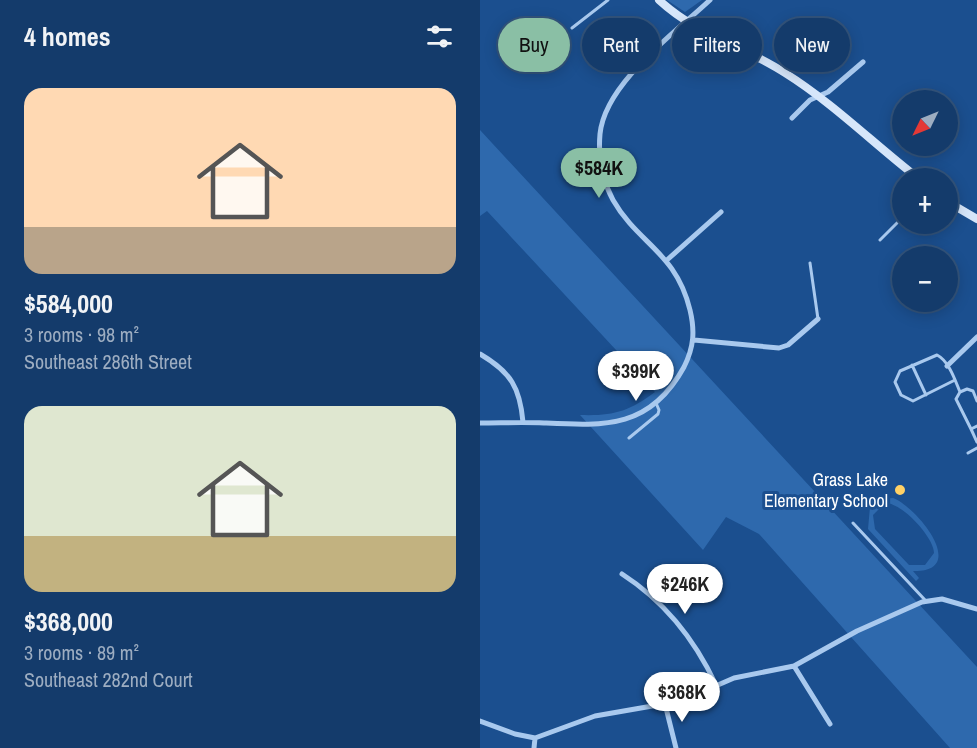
<!DOCTYPE html>
<meta charset="utf-8">
<style>
:root{--surface:#143b6b;--page:#1d4271;--text:#f1f3f6;--muted:#9dadc1;--line:#33557e;--accent:#8abfa5}
body{margin:0;font-family:"Archivo Narrow",sans-serif;background:var(--page);color:var(--text);height:100vh;display:flex;flex-direction:column;font-size:22px;white-space:nowrap}
*{box-sizing:border-box;margin:0}
p{font-size:20px;color:var(--muted)}
.icon{flex:none;width:33px;height:33px;fill:none;stroke:currentColor;stroke-width:2;stroke-linecap:round;stroke-linejoin:round}
.map{position:relative;flex:1;overflow:hidden}
.panel{display:flex;flex-direction:column;background:var(--surface);width:480px}
.panel>*{flex:none}
.hud{position:absolute;left:18px;top:18px;width:388px;height:54px;display:flex;gap:12px}
.needle{width:39px;rotate:227deg}
.controls{position:absolute;left:412px;top:90px;display:grid;gap:12px}
.controls a{display:grid;place-items:center;width:66px;height:66px;border-radius:50%;background:var(--surface);box-shadow:0 3px 15px #0003,0 0 0 2px var(--line);font-size:30px}
.price{position:absolute;translate:-50% -51px;padding:0 14px;border-radius:21px;background:#fff;color:#222;font-size:20px;line-height:39px;filter:drop-shadow(0 2px 3px #0008)}
.price::after{content:'';position:absolute;left:50%;top:36px;width:18px;height:14px;margin-left:-9px;background:inherit;clip-path:polygon(0 0,100% 0,50% 100%)}
.price.current{background:var(--accent);color:#111}
ul{padding:0;list-style:none}
li{display:grid;align-content:center;gap:12px;height:318px;padding:0 24px}
li span{display:grid;place-items:center;height:186px;border-radius:18px;color:#555}
li>.icon{margin-inline-start:auto}
span .icon{width:108px;height:108px;fill:#fffc;stroke-width:1}
li b{font-size:26px}
h2{display:flex;justify-content:space-between;align-items:center;height:72px;padding:0 24px;font-size:26px}
.chip{padding:0 21px;border-radius:27px;background:var(--surface);box-shadow:0 3px 15px #0003,0 0 0 2px var(--line);font-size:21px;line-height:54px}
.chip.current{background:var(--accent);color:#111}
main{display:flex;flex:1;min-height:0}
.map>svg:first-child{display:block}
.green{fill:#2e69ad;fill-rule:evenodd}
.lines{fill:none;stroke-linecap:round;stroke-linejoin:round}
.lane{stroke:#a9c9ee;stroke-width:3}
.street{stroke:#a9c9ee;stroke-width:5}
.secondary{stroke:#d6e6fa;stroke-width:8}
.poi-dot{fill:#ffd166;stroke:#1b4f8f;stroke-width:2}
.labels{text-anchor:middle;stroke-width:6;stroke-linejoin:round;paint-order:stroke}
.poi-label{font-size:18px;fill:#fff;stroke:#1b4f8f;text-anchor:end}
</style>
<main>
<section class="panel">
<h2>4 homes<svg class="icon" aria-label="filters" viewBox="0 0 24 24"><path d="M4 7h16M4 17h16"/><circle cx="9" cy="7" r="2"/><circle cx="15" cy="17" r="2"/></svg></h2>
<ul>
<li><span style="background:linear-gradient(#ffd9b3 75%,#b9a48a 0)"><svg class="icon" aria-label="home" viewBox="0 0 24 24"><path d="M3 11l9-7 9 7M6 9v11h12V9"/></svg></span><div><b>$584,000</b><p>3 rooms · 98 m²</p><p>Southeast 286th Street</p></div></li>
<li><span style="background:linear-gradient(#dfe7d0 70%,#c2b280 0)"><svg class="icon" aria-label="home" viewBox="0 0 24 24"><path d="M3 11l9-7 9 7M6 9v11h12V9"/></svg></span><div><b>$368,000</b><p>3 rooms · 89 m²</p><p>Southeast 282nd Court</p></div></li>
</ul>
</section>
<div class="map">
<svg width="497" height="748" viewBox="0 0 497 748">
<rect width="100%" height="100%" fill="#1b4f8f"/>
<path class="green" d="M187,0H222L205,12Z
M0,130L497,667V748H470L279,534L246,517L223,550L100,415C133,416 148,412 175,392L7,211L0,216Z
M413,498C437,507 490,572 433,571L439,578L436,581L388,529L390,507L400,499ZM405,503C421,502 454,537 454,553L445,565H429L395,529L393,515Z"/>
<g class="lines">
<path class="lane" d="M92,28L128,0
M400,240L423,217
M330,263L338,319
M432,365L446,395
M475,380L433,401L421,395L415,382L420,371L457,355C469,361 475,380 480,392
M497,401L493,391L487,389L480,392L476,399L491,429L497,426
M491,429L497,442
M149,438L178,414L179,410L176,403
M488,453L497,448
M373,523L445,600"/>
<path class="street" d="M312,118L330,100L348,92L383,62
M187,260L241,212
M214,340L299,348L308,345L338,319
M0,354C31,372 40,388 43,422
M467,366L497,337
M0,423C21,423 42,422 64,423C125,426 170,429 204,367C214,347 215,331 210,310C196,252 158,244 133,200C122,180 118,157 120,134C125,83 195,33 230,0
M142,574C184,601 215,640 236,685
M314,666L350,724
M185,704L196,748
M0,721L35,734L55,738L115,716L201,701L254,678L314,666L377,631L442,602L462,599L497,609
M54,748L55,738"/>
<path class="secondary" d="M179,0C218,36 262,45 305,73C353,103 394,144 438,178
M468,202L497,219"/>
</g>
<circle class="poi-dot" cx="420" cy="490" r="6"/>
<g class="labels">
<g class="poi-label">
<text x="408" y="486">Grass Lake<tspan x="408" dy="21">Elementary School</tspan></text>
</g>
</g>
</svg>
<div class="controls">
<a><svg class="needle" viewBox="-14 -14 28 28"><path d="M0-13l5 13h-10z" fill="#e53935"/><path d="M0 13l5-13h-10z" fill="#9dadc1"/></svg></a>
<a>+</a>
<a>−</a>
</div>
<b class="price current" style="left:119px;top:199px">$584K</b>
<b class="price" style="left:156px;top:402px">$399K</b>
<b class="price" style="left:205px;top:615px">$246K</b>
<b class="price" style="left:202px;top:723px">$368K</b>
<div class="hud">
<a class="chip current">Buy</a>
<a class="chip">Rent</a>
<a class="chip">Filters</a>
<a class="chip">New</a>
</div>
</div>
</main>
